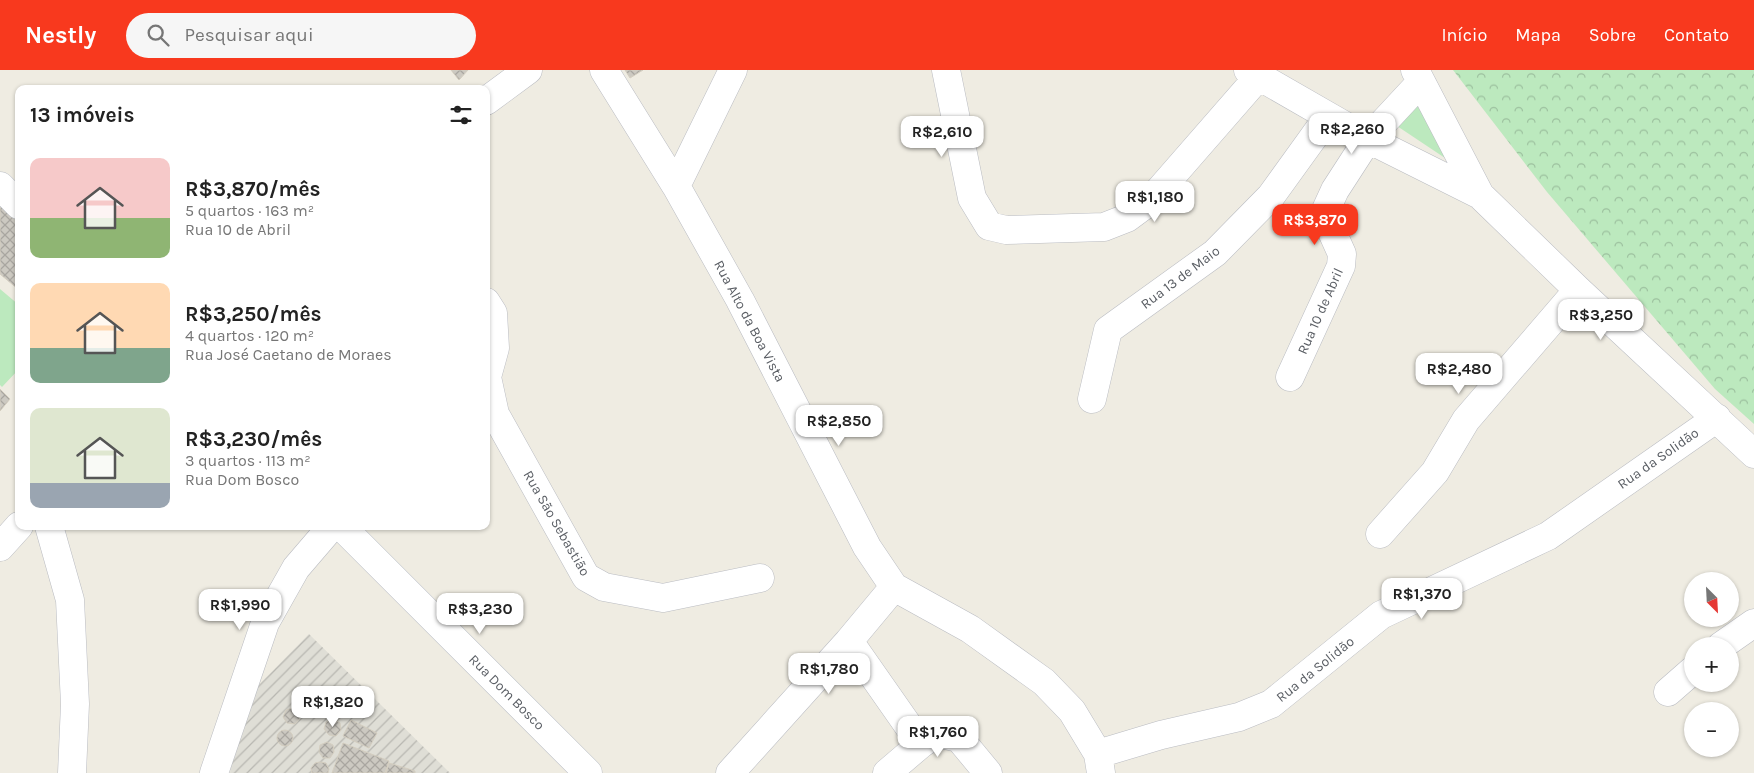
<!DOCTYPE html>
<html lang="pt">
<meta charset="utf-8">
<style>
:root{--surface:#fff;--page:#f6f6f6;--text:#222;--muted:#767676;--accent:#f8391e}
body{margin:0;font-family:Karla,sans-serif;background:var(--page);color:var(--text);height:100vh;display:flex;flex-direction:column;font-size:19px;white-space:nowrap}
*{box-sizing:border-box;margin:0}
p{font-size:16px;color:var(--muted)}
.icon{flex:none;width:28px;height:28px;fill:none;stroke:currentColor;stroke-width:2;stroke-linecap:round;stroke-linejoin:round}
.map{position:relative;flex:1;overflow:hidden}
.panel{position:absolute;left:15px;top:15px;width:475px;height:445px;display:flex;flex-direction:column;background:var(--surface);border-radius:10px;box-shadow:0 1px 4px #0004}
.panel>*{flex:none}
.needle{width:32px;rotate:156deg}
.fabs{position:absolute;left:1684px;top:502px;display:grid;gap:10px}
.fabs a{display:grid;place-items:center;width:55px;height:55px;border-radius:50%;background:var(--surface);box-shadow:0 1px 4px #0004;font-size:25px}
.price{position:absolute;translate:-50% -42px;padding:0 11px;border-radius:10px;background:#fff;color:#222;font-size:16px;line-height:32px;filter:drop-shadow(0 1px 2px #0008)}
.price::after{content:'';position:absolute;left:50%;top:30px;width:15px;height:11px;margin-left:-8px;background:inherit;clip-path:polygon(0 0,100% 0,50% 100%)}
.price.on{background:var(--accent);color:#fff}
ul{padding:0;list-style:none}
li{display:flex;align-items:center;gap:15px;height:125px;padding:0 15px}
li span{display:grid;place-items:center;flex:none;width:140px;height:100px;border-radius:10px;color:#555}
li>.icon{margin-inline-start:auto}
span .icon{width:60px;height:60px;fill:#fffc;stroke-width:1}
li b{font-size:21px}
h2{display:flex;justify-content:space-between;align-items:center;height:60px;padding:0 15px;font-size:21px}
header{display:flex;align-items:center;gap:30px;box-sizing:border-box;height:70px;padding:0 25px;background:var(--accent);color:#fff}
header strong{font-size:24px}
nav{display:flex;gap:28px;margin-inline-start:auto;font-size:18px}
.search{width:350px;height:45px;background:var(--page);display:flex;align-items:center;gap:12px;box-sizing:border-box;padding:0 18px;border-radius:28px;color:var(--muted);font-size:19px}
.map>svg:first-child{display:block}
.industrial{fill:url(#industrial-furrows)}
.forest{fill:url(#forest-crowns)}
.park{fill:#bce9be}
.building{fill:url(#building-cross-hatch);stroke:#d4cec0}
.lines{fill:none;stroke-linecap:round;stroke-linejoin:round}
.street-casing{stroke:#babcc2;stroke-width:29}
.secondary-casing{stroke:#babec5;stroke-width:29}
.street{stroke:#fff;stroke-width:28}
.secondary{stroke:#fff;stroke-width:28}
.labels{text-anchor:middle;stroke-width:4.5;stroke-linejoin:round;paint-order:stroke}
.street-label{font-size:14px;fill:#5a5e64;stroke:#fff}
</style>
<header>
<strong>Nestly</strong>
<div class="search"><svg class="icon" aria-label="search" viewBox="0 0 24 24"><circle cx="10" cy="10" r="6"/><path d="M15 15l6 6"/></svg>Pesquisar aqui</div>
<nav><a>Início</a><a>Mapa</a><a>Sobre</a><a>Contato</a></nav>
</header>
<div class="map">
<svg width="1754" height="703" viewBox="0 0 1754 703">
<defs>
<pattern id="industrial-furrows" width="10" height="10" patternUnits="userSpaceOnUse" patternTransform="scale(1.25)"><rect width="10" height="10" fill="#dfded6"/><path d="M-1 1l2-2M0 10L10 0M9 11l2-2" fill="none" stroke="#b8b7b1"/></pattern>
<pattern id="forest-crowns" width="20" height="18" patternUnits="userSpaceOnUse" patternTransform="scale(1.25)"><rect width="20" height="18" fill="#bce9be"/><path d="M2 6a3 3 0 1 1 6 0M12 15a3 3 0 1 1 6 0" fill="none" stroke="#9cc09e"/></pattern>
<pattern id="building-cross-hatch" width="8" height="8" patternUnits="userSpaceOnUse" patternTransform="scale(1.25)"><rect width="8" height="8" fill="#ccc9c1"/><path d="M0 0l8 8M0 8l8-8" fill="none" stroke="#a9a6a0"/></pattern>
</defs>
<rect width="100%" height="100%" fill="#efece2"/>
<path class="industrial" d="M309,564L450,703H230L239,635Z"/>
<path class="forest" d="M1453,0H1754V354L1715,319L1547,122Z"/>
<path class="park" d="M1420,21L1451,92L1388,50Z
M0,219L19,235V299L2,317L0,315Z"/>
<path class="building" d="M451,0H468L459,10Z
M625,0H643L630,8Z
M0,125L19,143V220L0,204Z
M0,319L10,329L0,341Z
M292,638L299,641L300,648L295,654L287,653L283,647L286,640Z
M333,649L340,653L341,660L336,666L329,665L324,659L326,652Z
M351,650L377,663L369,678L343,666Z
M277 668a8 8 0 1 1 16 0a8 8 0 1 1-16 0Z
M327,672L333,675L334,682L330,688H323L319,682L320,675Z
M343,673L389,691L385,703H332Z
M320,692L326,693L329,699L328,703H312L311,698L315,693Z
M389,693L415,701V703H386Z"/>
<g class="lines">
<g class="street-casing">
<path id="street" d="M604,0L676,116L740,230L867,477L894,517L970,559L1044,612L1072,641L1098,684L1101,703
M946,0L972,128L989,156L1006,160L1104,157L1127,148L1150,131L1259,6
M1248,0L1368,69L1480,125L1578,220L1754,384
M1415,0L1480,125
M486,31L528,0
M676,116L733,0
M486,232L493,243L495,278L487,307L495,344L586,507L604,517L663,528L760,508
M1290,307L1341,196L1342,184L1324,144L1335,120L1368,69L1421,12
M1092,329L1108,260L1215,183L1271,126L1328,47
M49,456L70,530L75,634L72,703
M1380,464L1435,402L1466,350L1578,220
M0,477L19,456
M849,571L921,674
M1721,576L1754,553
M1668,622L1692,601
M1098,684L1161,665L1239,647L1271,634L1381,545L1548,466L1717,348
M214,703L265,553L296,498L332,456
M730,703L849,571L894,517
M887,703L921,674L937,663L959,668L988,703"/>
</g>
<g class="secondary-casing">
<path id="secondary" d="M0,116L19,135
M341,456L588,703"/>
</g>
<use href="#street" class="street"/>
<use href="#secondary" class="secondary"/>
</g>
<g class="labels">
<g class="street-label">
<text transform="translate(1180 207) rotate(-37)" y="5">Rua 13 de Maio</text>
<text transform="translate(1320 241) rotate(-66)" y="5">Rua 10 de Abril</text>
<text transform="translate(750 251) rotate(62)" y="5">Rua Alto da Boa Vista</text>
<text transform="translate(1658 388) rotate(-35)" y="5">Rua da Solidão</text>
<text transform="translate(557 453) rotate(60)" y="5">Rua São Sebastião</text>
<text transform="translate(1315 599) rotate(-39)" y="5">Rua da Solidão</text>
<text transform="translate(507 622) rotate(45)" y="5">Rua Dom Bosco</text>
</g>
</g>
</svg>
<div class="fabs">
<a><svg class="needle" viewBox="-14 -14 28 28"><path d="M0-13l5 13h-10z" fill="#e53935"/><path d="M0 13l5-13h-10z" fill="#767676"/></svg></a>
<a>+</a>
<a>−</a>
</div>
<b class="price" style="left:1352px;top:85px">R$2,260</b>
<b class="price" style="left:942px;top:88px">R$2,610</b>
<b class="price" style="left:1155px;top:153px">R$1,180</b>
<b class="price on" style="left:1315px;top:176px">R$3,870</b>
<b class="price" style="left:1601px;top:271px">R$3,250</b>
<b class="price" style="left:1459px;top:325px">R$2,480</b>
<b class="price" style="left:839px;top:377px">R$2,850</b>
<b class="price" style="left:1422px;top:550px">R$1,370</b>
<b class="price" style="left:240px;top:561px">R$1,990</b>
<b class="price" style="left:480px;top:565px">R$3,230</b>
<b class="price" style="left:829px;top:625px">R$1,780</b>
<b class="price" style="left:333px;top:658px">R$1,820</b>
<b class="price" style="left:938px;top:688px">R$1,760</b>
<section class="panel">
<h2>13 imóveis<svg class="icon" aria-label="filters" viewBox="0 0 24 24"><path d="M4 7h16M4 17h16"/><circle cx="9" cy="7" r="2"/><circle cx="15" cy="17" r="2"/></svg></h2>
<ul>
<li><span style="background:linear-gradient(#f6c9c9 60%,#8fb573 0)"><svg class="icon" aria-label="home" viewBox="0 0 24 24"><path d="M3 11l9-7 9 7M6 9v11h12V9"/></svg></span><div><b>R$3,870/mês</b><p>5 quartos · 163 m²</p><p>Rua 10 de Abril</p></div></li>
<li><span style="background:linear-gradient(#ffd9b3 65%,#7fa58c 0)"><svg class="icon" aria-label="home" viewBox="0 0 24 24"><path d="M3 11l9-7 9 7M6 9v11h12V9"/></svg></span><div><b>R$3,250/mês</b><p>4 quartos · 120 m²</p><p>Rua José Caetano de Moraes</p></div></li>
<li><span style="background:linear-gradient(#dfe7d0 75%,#9aa5b1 0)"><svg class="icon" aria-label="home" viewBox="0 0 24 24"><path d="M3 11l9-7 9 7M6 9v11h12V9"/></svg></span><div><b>R$3,230/mês</b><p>3 quartos · 113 m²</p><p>Rua Dom Bosco</p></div></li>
</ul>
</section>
</div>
